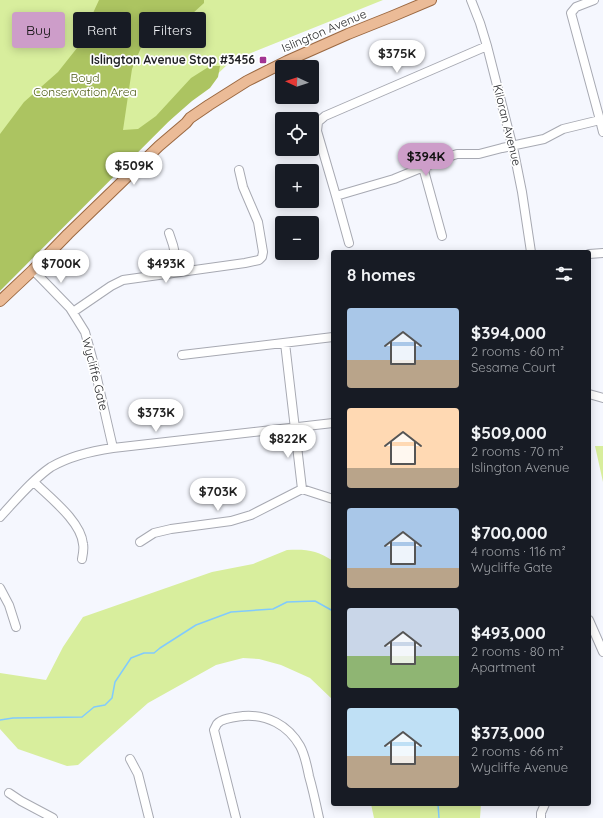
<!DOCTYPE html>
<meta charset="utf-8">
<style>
:root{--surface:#171b24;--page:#242831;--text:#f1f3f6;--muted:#9ea1a6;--accent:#cd9dc9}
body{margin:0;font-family:Quicksand,sans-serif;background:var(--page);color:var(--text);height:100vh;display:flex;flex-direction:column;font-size:15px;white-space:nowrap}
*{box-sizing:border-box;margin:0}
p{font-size:13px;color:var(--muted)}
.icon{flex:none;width:22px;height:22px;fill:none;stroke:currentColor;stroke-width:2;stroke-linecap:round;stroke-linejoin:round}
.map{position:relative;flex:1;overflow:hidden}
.side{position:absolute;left:331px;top:250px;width:260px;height:556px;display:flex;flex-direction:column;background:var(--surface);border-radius:4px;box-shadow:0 2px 10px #0003}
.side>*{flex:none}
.banner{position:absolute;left:12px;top:12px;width:259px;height:36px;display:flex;gap:8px}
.needle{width:26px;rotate:273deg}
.controls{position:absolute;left:275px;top:60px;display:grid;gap:8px}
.controls a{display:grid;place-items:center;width:44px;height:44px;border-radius:4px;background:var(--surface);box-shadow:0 2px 10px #0003;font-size:20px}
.price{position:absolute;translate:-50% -34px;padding:0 9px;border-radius:14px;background:#fff;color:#222;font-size:13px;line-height:26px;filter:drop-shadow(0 1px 2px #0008)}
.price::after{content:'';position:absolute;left:50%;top:24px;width:12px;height:9px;margin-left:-6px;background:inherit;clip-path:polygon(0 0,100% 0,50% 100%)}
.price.selected{background:var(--accent);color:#111}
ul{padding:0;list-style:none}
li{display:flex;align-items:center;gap:12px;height:100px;padding:0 16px}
li span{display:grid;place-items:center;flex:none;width:112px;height:80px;border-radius:4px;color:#555}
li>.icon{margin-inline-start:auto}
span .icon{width:48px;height:48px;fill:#fffc;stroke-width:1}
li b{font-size:17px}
h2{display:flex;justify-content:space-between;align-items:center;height:48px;padding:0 16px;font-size:17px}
.tag{padding:0 14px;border-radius:4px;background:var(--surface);box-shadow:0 2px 10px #0003;font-size:14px;line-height:36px}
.tag.selected{background:var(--accent);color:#111}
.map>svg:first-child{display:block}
.green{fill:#d8ee9d}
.forest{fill:#acc461}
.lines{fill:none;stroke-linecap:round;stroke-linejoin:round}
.stream{stroke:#81cafd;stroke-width:1.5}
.minor-casing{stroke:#a7a9b2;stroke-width:10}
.major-casing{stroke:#9b6841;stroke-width:12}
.minor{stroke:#fff;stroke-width:8}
.major{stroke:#ebbb97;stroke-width:10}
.poi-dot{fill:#a23492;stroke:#fff;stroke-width:1.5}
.labels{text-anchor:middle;stroke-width:3.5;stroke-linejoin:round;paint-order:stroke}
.street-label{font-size:12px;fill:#1f2023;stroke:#fff}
.poi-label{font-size:12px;font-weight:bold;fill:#1f2023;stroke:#fff;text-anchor:end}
.park-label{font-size:12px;fill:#4e5d16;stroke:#fff}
</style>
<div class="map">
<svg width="603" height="818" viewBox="0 0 603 818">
<rect width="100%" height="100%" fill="#f5f7fe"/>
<path class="green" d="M0,0H383L231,61L0,286Z
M595,446H603V482Z
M287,550C306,549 317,550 333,561V700L310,678L281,665L259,659L243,658L216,665L148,703L78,765L67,766L18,749L0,729V673L46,680L63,647L83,617L212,572L253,564Z
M371,804H481L480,818H374Z"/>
<path class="forest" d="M99,0H204V3L192,14L165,18L150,30L143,43L132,69L123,130L138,129L156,116L191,78L210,66H220L218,77L210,88L192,101L168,122L0,291V134L24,102L58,72L77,48Z"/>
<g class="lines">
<path class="stream" d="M0,720L13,718L82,717L94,707L105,705L112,698L115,682L131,658L144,653H154L160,648L196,625L231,612L273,609L287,602L315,601L333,611
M438,804L439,818"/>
<g class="minor-casing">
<path id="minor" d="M471,0L480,23L487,46L514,152L522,192L531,252
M594,0L576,7L571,13L600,120
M423,167L442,236
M336,196L394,179L448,157L457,154H479L502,148L544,139L563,129L600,120L603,132
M169,233L173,245L179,271
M349,243L336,196L317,131L318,122L325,116L487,46
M589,254L603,253
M33,270L70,308L85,332L93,361L113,448
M73,312L111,286L123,280L245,263L259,260L262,257L263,252L258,222L243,187L239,170
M285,343L302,489
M182,355L333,337
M589,394L603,398
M34,482C49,497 81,521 83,544C84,548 83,554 82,559
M302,489L333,499
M0,517C16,500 32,480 51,467C70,456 92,451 113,448L333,423
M140,542L154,533L171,529L231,521L251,515L302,489
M0,588L9,605L16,627
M589,620L603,652
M130,759L138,774L149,818
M9,793L21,801L53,818
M236,818L214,730C215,728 216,726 217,724C222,718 236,717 243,716C267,714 288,725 300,746C305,755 307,766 309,776C313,790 316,804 319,818
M541,818V813L545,804"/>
</g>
<g class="major-casing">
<path id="major" d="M0,301L33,270L68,234L159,146L186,123L190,118L209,105L247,81L287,61L348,34L393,16L431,0"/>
</g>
<use href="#minor" class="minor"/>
<use href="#major" class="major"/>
</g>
<rect class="poi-dot" x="259" y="56" width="8" height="8" rx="2"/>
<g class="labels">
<g class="street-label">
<text transform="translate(324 31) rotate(-23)" y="4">Islington Avenue</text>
<text transform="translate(507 125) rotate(76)" y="4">Kiloran Avenue</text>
<text transform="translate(95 374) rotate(76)" y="4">Wycliffe Gate</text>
</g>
<g class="poi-label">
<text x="255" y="64">Islington Avenue Stop #3456</text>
</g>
<g class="park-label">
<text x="85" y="82">Boyd<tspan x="85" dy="14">Conservation Area</tspan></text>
</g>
</g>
</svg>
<div class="controls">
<a><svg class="needle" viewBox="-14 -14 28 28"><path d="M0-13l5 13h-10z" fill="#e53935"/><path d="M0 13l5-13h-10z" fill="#9ea1a6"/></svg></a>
<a><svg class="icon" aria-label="locate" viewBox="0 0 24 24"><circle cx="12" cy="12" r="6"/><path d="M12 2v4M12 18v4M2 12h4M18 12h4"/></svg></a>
<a>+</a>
<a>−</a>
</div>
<b class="price" style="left:397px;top:74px">$375K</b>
<b class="price selected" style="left:426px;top:177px">$394K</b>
<b class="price" style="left:134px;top:186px">$509K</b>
<b class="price" style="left:61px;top:284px">$700K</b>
<b class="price" style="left:166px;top:284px">$493K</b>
<b class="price" style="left:156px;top:433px">$373K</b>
<b class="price" style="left:288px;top:459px">$822K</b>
<b class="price" style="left:218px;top:512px">$703K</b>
<div class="banner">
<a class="tag selected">Buy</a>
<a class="tag">Rent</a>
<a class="tag">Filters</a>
</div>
<section class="side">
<h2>8 homes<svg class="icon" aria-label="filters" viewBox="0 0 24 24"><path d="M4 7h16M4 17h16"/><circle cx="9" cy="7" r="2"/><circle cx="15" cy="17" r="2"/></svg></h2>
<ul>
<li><span style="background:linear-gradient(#a9c7e8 65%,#b9a48a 0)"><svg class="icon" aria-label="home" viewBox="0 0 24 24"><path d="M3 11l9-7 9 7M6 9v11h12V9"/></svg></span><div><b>$394,000</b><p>2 rooms · 60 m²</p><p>Sesame Court</p></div></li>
<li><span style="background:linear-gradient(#ffd9b3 75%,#b9a48a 0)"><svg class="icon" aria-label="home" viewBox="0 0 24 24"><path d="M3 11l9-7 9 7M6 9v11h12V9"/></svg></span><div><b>$509,000</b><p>2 rooms · 70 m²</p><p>Islington Avenue</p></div></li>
<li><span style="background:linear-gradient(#a9c7e8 75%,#b9a48a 0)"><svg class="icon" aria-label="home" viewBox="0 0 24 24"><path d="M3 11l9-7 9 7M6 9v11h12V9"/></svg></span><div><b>$700,000</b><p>4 rooms · 116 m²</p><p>Wycliffe Gate</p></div></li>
<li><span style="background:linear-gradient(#c9d6e8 60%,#8fb573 0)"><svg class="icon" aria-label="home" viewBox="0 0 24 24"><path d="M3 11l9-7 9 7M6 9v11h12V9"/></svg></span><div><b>$493,000</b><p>2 rooms · 80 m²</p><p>Apartment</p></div></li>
<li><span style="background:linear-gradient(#bfe0f5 60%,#b9a48a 0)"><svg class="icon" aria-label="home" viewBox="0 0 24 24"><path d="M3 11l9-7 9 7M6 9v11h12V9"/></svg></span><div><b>$373,000</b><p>2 rooms · 66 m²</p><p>Wycliffe Avenue</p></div></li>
</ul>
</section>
</div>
